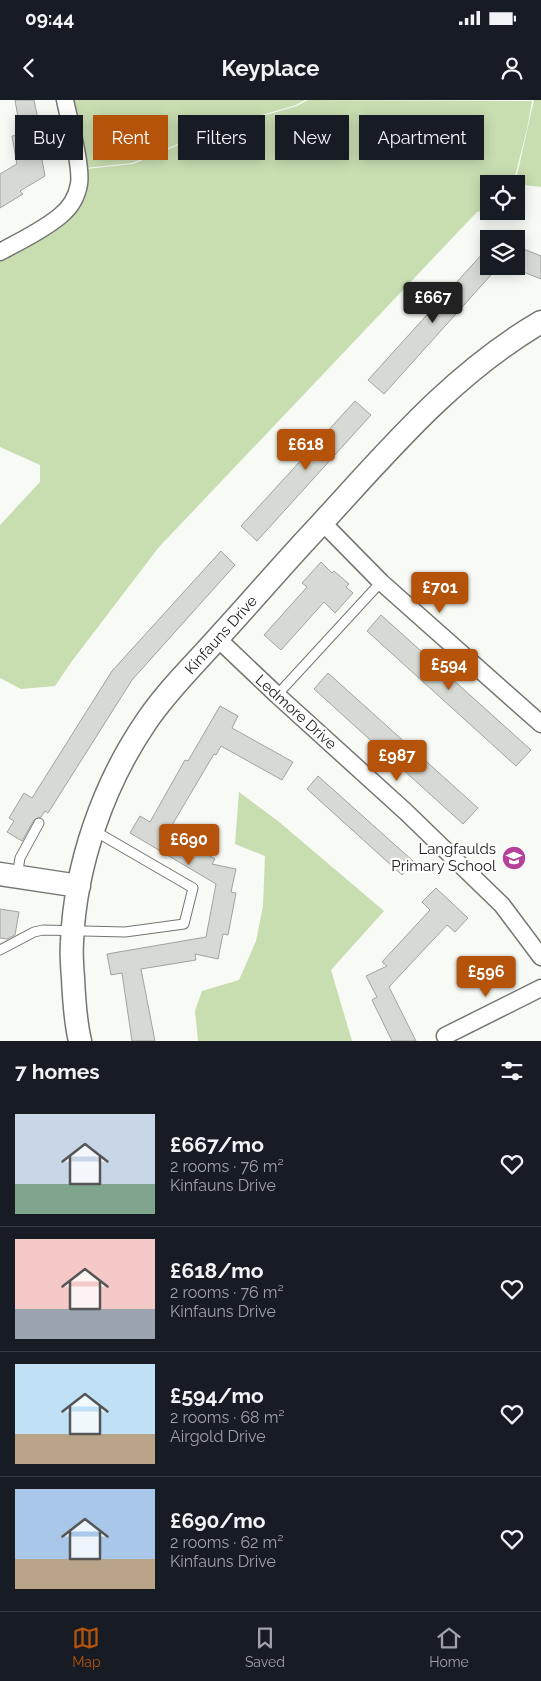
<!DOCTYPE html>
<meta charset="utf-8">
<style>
:root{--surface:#171b24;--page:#242831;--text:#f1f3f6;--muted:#9ea1a6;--line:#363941;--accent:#b45309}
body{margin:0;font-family:Raleway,sans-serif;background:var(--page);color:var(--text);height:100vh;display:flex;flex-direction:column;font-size:19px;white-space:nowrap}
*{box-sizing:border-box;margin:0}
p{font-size:16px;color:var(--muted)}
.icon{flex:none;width:28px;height:28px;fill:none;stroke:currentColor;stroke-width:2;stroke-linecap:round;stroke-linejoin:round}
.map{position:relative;height:941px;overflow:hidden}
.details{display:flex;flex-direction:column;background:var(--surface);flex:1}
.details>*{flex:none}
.hud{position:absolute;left:15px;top:15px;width:511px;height:45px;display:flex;gap:10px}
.tools{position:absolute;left:480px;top:75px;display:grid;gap:10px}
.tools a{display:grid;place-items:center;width:45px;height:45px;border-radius:0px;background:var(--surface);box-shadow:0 2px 12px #0003;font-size:25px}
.price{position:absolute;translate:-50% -42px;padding:0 11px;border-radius:5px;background:var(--accent);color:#fff;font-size:16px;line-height:32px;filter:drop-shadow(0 1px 2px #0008)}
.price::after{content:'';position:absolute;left:50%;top:30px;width:15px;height:11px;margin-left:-8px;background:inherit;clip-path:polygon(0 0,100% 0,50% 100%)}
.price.current{background:#222;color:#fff}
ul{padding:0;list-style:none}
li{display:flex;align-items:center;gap:15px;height:125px;padding:0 15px}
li+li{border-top:1px solid var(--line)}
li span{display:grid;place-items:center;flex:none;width:140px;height:100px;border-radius:0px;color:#555}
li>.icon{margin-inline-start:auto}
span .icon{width:60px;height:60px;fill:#fffc;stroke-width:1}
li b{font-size:21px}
h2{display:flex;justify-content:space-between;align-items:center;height:60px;padding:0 15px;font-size:21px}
.tag{padding:0 18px;border-radius:0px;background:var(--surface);box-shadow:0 2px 12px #0003;font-size:18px;line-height:45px}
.tag.current{background:var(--accent);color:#fff}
.status{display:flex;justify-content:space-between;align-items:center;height:35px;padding:0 25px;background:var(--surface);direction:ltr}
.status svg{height:14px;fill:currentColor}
header{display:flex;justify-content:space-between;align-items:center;height:65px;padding:0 15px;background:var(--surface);font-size:22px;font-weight:700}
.dock{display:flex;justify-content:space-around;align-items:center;height:70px;border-top:1px solid var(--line);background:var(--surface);font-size:14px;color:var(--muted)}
.dock a{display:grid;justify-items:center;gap:2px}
.dock .current{color:var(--accent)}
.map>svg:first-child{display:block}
.green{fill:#c8deb1}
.building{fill:#d7d9d4;stroke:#a1a39f}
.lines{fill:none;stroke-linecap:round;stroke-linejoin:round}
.lane-casing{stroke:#747672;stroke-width:11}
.street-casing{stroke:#747672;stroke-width:19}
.secondary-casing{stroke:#747672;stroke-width:25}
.lane{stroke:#fff;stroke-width:9}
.street{stroke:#fff;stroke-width:16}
.secondary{stroke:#fff;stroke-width:22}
.labels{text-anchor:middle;stroke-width:4.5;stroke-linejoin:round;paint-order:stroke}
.street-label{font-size:15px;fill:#212220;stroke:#fff}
.poi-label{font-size:15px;fill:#212220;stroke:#fff;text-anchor:end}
</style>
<div class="status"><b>09:44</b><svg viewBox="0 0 49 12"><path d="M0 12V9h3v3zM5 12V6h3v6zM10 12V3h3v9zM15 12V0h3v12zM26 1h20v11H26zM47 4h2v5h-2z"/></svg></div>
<header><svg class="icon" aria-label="back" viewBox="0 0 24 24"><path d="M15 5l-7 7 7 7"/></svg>Keyplace<svg class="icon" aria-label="person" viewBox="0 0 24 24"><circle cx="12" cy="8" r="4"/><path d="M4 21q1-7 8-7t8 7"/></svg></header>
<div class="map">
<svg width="541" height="941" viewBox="0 0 541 941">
<rect width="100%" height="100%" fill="#f7faf5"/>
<path class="green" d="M72,0H305L296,5L214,29L132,63L86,68Z
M308,0L532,1L527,29L513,84H489V109L477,112L159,447L72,561L55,586L21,589L0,578V425L40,382V365L0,347V160C24,147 70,128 81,103C86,92 86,81 86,69L133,64L214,30L297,6Z
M534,0H541V87L515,84Z
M239,692L278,721L384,811L331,870L352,941H198L195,911L202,891L239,880L256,841L263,806L265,756L235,744Z"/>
<path class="building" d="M15,0H34L44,48L40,49L45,76L20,91L23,94L0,108V74L17,64L12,36L21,35Z
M516,146L541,156V179L516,169Z
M483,153L489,158V166H499L384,294L368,280Z
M355,301L371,315L257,441L241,426Z
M221,451L235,465L132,580L48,713L45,711L41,717L34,720L22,741L7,732L14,721L9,718L24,693L32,698L112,571Z
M321,462L332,473L334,471L349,484L346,487L353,493L335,513L324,502L281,550L264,535L307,487L302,483Z
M381,515L531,650L516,666L367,531Z
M328,573L478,708L463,724L314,589Z
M220,606L238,616L232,628L293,662L282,680L221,646L216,655L214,654L168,732L215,759L212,764L236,769L231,792L236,793L228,835L223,834L218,859L195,854L196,860L141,869L155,941H132L122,873L111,875L107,854L206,837L216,784L130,733L140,716L150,722L185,660L188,661Z
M318,676L413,761L402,775L307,689Z
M436,788L468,818L455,832L447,825L389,887L416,941H392L372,900L377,897L366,876L387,866L382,862L430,810L422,802Z
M0,809L19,812L15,835L7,839L0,838Z"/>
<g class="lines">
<g class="lane-casing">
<path id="lane" d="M277,595L381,482
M17,776L20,758L39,723
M0,850L34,832L43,830L125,832L184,824L193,788L93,730"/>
</g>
<g class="street-casing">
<path id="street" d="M0,152C20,141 42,131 60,116C70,108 77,96 79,84C82,65 69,20 65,0
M322,422L381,482L541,624
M218,539L277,595L406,712L502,805L541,857
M445,936L541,888"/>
</g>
<g class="secondary-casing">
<path id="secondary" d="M0,774L79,786
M80,941C75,920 74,900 73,878C72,866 71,854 72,842C75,766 103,685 146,622C166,592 192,567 216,540C251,502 284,463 319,426C388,351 452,274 541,222"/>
</g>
<use href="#lane" class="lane"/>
<use href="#street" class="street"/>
<use href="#secondary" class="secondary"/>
</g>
<defs>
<g id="school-disc" transform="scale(1.25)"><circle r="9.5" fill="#b64198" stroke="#fff"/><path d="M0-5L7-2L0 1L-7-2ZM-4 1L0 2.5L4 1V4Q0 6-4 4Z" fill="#fff"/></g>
</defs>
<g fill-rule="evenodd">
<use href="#school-disc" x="514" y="758"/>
</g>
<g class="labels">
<g class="street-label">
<text transform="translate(221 535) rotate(-48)" y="5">Kinfauns Drive</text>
<text transform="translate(296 612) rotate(42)" y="5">Ledmore Drive</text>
</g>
<g class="poi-label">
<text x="496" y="754">Langfaulds<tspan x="496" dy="17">Primary School</tspan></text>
</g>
</g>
</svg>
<div class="tools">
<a><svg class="icon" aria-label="locate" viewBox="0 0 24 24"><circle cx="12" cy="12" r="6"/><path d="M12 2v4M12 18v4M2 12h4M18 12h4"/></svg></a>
<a><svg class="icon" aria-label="layers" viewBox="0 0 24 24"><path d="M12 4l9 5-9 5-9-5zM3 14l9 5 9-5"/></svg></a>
</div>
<b class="price current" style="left:433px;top:224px">£667</b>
<b class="price" style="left:306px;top:371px">£618</b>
<b class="price" style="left:440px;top:514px">£701</b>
<b class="price" style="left:449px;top:591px">£594</b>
<b class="price" style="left:397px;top:682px">£987</b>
<b class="price" style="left:189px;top:766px">£690</b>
<b class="price" style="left:486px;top:898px">£596</b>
<div class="hud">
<a class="tag">Buy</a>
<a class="tag current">Rent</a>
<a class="tag">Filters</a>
<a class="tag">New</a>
<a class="tag">Apartment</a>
</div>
</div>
<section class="details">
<h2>7 homes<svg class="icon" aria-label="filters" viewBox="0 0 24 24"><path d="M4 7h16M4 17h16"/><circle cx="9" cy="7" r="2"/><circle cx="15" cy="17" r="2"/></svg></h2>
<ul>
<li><span style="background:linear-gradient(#c9d6e8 70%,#7fa58c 0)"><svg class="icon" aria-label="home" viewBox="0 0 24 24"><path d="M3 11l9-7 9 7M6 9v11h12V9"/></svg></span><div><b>£667/mo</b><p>2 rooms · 76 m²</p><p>Kinfauns Drive</p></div><svg class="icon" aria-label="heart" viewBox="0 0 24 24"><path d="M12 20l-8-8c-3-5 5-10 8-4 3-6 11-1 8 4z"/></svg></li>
<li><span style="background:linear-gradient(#f6c9c9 70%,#9aa5b1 0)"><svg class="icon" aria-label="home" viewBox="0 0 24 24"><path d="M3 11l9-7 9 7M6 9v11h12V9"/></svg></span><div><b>£618/mo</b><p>2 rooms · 76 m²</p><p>Kinfauns Drive</p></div><svg class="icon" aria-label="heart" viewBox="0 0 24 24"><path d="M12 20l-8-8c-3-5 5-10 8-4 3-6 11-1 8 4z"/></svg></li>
<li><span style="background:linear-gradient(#bfe0f5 70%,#b9a48a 0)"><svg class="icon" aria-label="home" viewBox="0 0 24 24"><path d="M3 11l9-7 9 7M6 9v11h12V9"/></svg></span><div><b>£594/mo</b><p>2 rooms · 68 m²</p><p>Airgold Drive</p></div><svg class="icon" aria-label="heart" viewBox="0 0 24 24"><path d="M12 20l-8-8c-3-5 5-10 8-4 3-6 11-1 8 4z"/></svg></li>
<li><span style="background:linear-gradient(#a9c7e8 70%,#b9a48a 0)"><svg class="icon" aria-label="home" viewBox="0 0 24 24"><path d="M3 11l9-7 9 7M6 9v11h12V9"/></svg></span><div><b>£690/mo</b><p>2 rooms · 62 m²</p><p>Kinfauns Drive</p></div><svg class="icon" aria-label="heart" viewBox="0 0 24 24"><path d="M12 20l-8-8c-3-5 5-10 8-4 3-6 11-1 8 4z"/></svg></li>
</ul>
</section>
<nav class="dock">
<a class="current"><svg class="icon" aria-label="map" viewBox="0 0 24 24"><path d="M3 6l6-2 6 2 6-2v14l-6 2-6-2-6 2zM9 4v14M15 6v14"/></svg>Map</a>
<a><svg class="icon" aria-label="saved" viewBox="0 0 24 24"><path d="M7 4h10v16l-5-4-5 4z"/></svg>Saved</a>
<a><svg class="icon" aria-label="home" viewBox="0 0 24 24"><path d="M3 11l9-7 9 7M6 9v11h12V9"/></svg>Home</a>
</nav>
